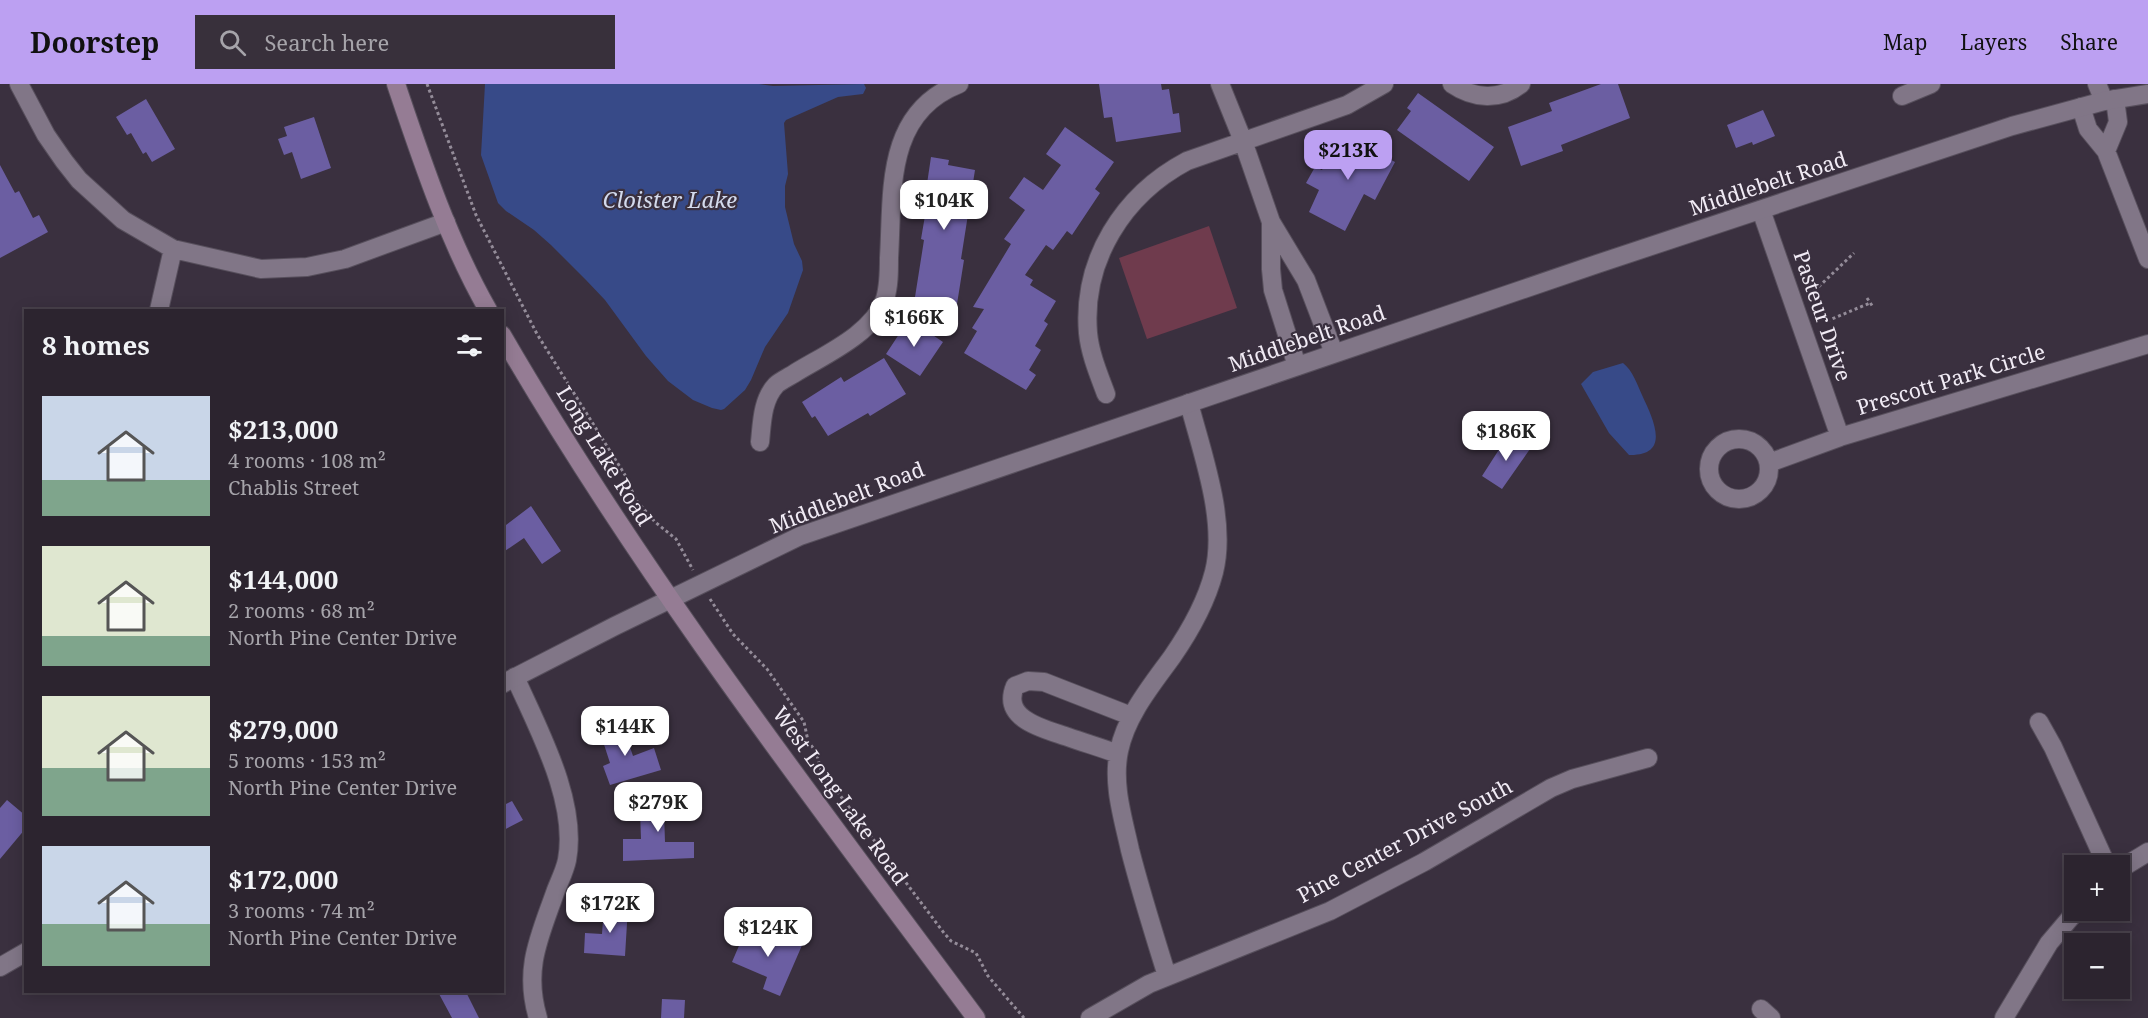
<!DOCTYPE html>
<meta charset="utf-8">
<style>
:root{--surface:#2c242f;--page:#38303b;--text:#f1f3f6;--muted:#a6a4aa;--line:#48414b;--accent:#bca0f2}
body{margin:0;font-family:"Noto Serif",serif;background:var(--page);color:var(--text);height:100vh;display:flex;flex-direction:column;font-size:22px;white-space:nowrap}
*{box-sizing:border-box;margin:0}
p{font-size:20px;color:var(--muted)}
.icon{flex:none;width:33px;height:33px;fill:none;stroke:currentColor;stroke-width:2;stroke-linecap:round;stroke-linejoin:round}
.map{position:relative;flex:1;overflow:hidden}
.panel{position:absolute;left:24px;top:225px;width:480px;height:684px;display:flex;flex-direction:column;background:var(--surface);border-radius:0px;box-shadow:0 3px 15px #0003,0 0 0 2px var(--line)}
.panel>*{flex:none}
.tools{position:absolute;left:2064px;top:771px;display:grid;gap:12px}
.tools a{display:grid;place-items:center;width:66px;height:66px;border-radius:0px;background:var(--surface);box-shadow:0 3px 15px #0003,0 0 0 2px var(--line);font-size:30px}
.price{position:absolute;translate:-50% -51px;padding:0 14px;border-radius:12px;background:#fff;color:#222;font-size:20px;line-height:39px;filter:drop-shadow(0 2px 3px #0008)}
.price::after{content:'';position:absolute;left:50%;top:36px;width:18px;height:14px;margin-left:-9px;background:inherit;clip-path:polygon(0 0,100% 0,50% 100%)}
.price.current{background:var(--accent);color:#111}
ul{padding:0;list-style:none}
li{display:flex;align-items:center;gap:18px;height:150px;padding:0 18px}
li span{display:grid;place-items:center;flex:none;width:168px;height:120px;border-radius:0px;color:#555}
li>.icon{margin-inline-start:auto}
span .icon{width:72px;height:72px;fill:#fffc;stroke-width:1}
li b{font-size:26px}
h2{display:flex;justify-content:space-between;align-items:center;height:72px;padding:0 18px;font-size:26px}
header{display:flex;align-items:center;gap:36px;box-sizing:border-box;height:84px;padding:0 30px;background:var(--accent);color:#111}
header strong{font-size:28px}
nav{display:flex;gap:33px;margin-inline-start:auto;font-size:21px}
.search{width:420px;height:54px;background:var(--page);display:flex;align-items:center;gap:15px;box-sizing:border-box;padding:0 21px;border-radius:0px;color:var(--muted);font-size:22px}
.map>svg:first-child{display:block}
.green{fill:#6f3b4d}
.water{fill:#374a88}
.building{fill:#6b5ea2}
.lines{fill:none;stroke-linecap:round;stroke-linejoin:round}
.minor-casing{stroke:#574f5c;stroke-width:20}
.tertiary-casing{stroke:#574f5c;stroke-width:20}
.secondary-casing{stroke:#574f5c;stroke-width:20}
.path{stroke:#948c99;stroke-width:3;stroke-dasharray:3 3;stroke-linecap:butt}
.minor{stroke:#817687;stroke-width:18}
.tertiary{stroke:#817687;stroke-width:18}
.secondary{stroke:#957c94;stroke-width:18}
.labels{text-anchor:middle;stroke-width:4.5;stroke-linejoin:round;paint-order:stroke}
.street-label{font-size:21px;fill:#f1ebf5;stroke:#3a303f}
.water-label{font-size:22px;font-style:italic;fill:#d3daed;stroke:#3a303f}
</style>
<header>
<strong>Doorstep</strong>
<div class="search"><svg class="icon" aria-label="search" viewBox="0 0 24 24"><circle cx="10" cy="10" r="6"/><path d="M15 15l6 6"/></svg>Search here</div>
<nav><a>Map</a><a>Layers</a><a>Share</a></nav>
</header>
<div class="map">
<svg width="2148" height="934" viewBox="0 0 2148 934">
<rect width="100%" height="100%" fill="#3a303f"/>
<path class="green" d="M1209,142L1237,224L1147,255L1119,174Z"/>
<path class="water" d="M485,0H759L773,2L864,0L866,4L863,10L838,13L786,36L784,39L788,90L785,102V123L794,160L802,177L803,186L788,229L765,263L751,296L745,306L724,325L721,326L712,324L693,316L668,297L646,272L605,216L586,196L551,161L534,146L506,127L498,119L481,71Z
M1623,279C1633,287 1637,300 1642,311C1653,335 1672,372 1629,371L1609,349L1581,300L1593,288Z"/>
<path class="building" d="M1099,0H1161L1162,6L1169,5L1173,30L1179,29L1181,48L1116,58L1112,33L1104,34Z
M1601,0H1618L1630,34L1561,61L1563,67L1521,82L1508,43L1552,27L1549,19Z
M1418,9L1494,63L1469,97L1397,46L1411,27L1407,24Z
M146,15L175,65L152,78L146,68L143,70L131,49L127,51L116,33Z
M1763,26L1775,52L1753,61L1752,58L1736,64L1727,41Z
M314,33L331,84L301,95L292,68L284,71L278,55L287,52L284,43Z
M1065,43L1114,78L1095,105L1100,109L1072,151L1067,147L1053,166L1046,161L1025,191L1033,196L1030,201L1056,217L1044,237L1048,240L1035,262L1041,266L1029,286L1036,291L1026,306L964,269L977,247L972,244L984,225L973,223L1011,160L1004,155L1025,126L1009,114L1024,93L1043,106L1061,81L1046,70Z
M1341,49L1395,78L1375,116L1364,110L1345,147L1309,128L1319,106L1306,99L1315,83L1322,86Z
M931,73L949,76L948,81L975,86L961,175L964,176L957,220L915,213L924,156L921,155L927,120H924Z
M0,81L15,109L19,107L33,134L39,131L48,148L0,174Z
M909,235L943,258L920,292L886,270Z
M884,274L906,310L870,332L868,329L828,352L815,332L812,334L802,318L841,293L844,298Z
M1509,350L1530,365L1502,405L1482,392Z
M531,422L561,467L542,480L524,454L502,469V444Z
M621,637L633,672L654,664L661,686L610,701L603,682L610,679L599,645Z
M684,709L685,729H664L665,758H694V774L623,777V755H641L640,726H656V710Z
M7,716L26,732V744L0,775V724Z
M512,717L523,736L502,747V722Z
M604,822L628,823L625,872L584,869L585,849L602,850Z
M747,843L775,855L778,849L803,859L780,912L763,905L767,893L732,878Z
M438,908H466L479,934H452Z
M662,915L685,916L684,934H661Z"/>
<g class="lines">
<g class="minor-casing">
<path id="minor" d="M19,0L46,51L64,77L79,96L123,136L173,165L261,185L307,183L345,175L446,138
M1220,0L1243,57L1271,138
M1452,0C1474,15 1500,17 1521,0
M2097,0L2104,17
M1902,12L1931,0
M2081,23L2088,45L2106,67L2118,38L2115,15
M2106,67L2148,175
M1761,126L1840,353
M159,226L173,165
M1297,282L1273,206L1271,185V138L1306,196L1334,269
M1106,310C1099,291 1090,270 1088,249C1082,176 1123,111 1187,77L1347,21L1384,0
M1709 385a30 30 0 1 1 60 0a30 30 0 1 1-60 0Z
M760,358C762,339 762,316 776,301C780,297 789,293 795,289C824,271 873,250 885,215C889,202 889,188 889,174C893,109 884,29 959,0
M1769,379L1840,353L2148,260
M515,593C538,645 578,717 567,776C565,786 560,796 556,806C540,852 523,884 538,934
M2039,638L2053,663L2107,782
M1118,670C1102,664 1085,659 1068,653C1045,645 1001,636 1015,602L1028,597L1044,598L1131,632
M2120,785L2148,768
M1167,892C1154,850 1141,809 1130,766C1123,734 1112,700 1119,667C1126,632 1151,602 1172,573C1190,547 1206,519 1214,488C1227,436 1202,369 1189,319
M1761,925L1771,934
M1090,934L1149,900L1330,827L1424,778L1551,704L1572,695L1648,674
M2004,934L2049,859L2077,826"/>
</g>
<g class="tertiary-casing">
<path id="tertiary" d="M502,600L615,542L800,452L1597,180L2012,42L2104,17L2148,10
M0,883L26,868"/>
</g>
<g class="secondary-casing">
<path id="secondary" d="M396,0C422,77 448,156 488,226
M502,251C641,491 811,712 976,934"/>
</g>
<path class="path" d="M427,0L476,131L499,176L537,250L625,391L636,416L655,438L676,455L693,486
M1810,211L1854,169
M1867,214L1873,223
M1827,237L1870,219
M710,515L733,550L767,585L804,638L808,657L816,668L821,686L944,849L951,857L976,869L988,892L1024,934"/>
<use href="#minor" class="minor"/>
<use href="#tertiary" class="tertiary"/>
<use href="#secondary" class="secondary"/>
</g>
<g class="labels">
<g class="street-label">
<text transform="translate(1768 100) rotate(-18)" y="7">Middlebelt Road</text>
<text transform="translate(1822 232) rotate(71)" y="7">Pasteur Drive</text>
<text transform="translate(1307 255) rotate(-19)" y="7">Middlebelt Road</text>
<text transform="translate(1951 296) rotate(-17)" y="7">Prescott Park Circle</text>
<text transform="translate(604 372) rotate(58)" y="7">Long Lake Road</text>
<text transform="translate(847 414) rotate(-21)" y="7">Middlebelt Road</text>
<text transform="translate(840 712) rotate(54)" y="7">West Long Lake Road</text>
<text transform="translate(1405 757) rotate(-28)" y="7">Pine Center Drive South</text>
</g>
<g class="water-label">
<text x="670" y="124">Cloister Lake</text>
</g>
</g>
</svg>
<div class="tools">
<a>+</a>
<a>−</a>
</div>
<b class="price current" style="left:1348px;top:97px">$213K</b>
<b class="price" style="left:944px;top:147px">$104K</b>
<b class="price" style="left:914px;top:264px">$166K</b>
<b class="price" style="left:1506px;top:378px">$186K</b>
<b class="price" style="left:625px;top:673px">$144K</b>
<b class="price" style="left:658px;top:749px">$279K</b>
<b class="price" style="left:610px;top:850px">$172K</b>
<b class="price" style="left:768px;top:874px">$124K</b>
<section class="panel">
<h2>8 homes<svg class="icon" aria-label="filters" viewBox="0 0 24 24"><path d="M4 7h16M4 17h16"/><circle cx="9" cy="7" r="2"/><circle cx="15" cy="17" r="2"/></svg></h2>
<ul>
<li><span style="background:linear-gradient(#c9d6e8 70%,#7fa58c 0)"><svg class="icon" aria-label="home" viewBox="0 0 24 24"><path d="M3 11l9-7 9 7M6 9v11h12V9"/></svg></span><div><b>$213,000</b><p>4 rooms · 108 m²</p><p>Chablis Street</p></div></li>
<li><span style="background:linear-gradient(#dfe7d0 75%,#7fa58c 0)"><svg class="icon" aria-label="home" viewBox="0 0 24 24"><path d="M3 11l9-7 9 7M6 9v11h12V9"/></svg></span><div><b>$144,000</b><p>2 rooms · 68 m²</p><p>North Pine Center Drive</p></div></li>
<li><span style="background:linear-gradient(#dfe7d0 60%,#7fa58c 0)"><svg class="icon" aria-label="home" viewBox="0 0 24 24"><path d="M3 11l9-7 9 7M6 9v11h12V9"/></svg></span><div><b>$279,000</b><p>5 rooms · 153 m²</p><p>North Pine Center Drive</p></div></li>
<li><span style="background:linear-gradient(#c9d6e8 65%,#7fa58c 0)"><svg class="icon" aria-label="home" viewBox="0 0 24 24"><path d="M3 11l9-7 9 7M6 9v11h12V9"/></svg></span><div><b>$172,000</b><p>3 rooms · 74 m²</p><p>North Pine Center Drive</p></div></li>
</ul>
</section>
</div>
